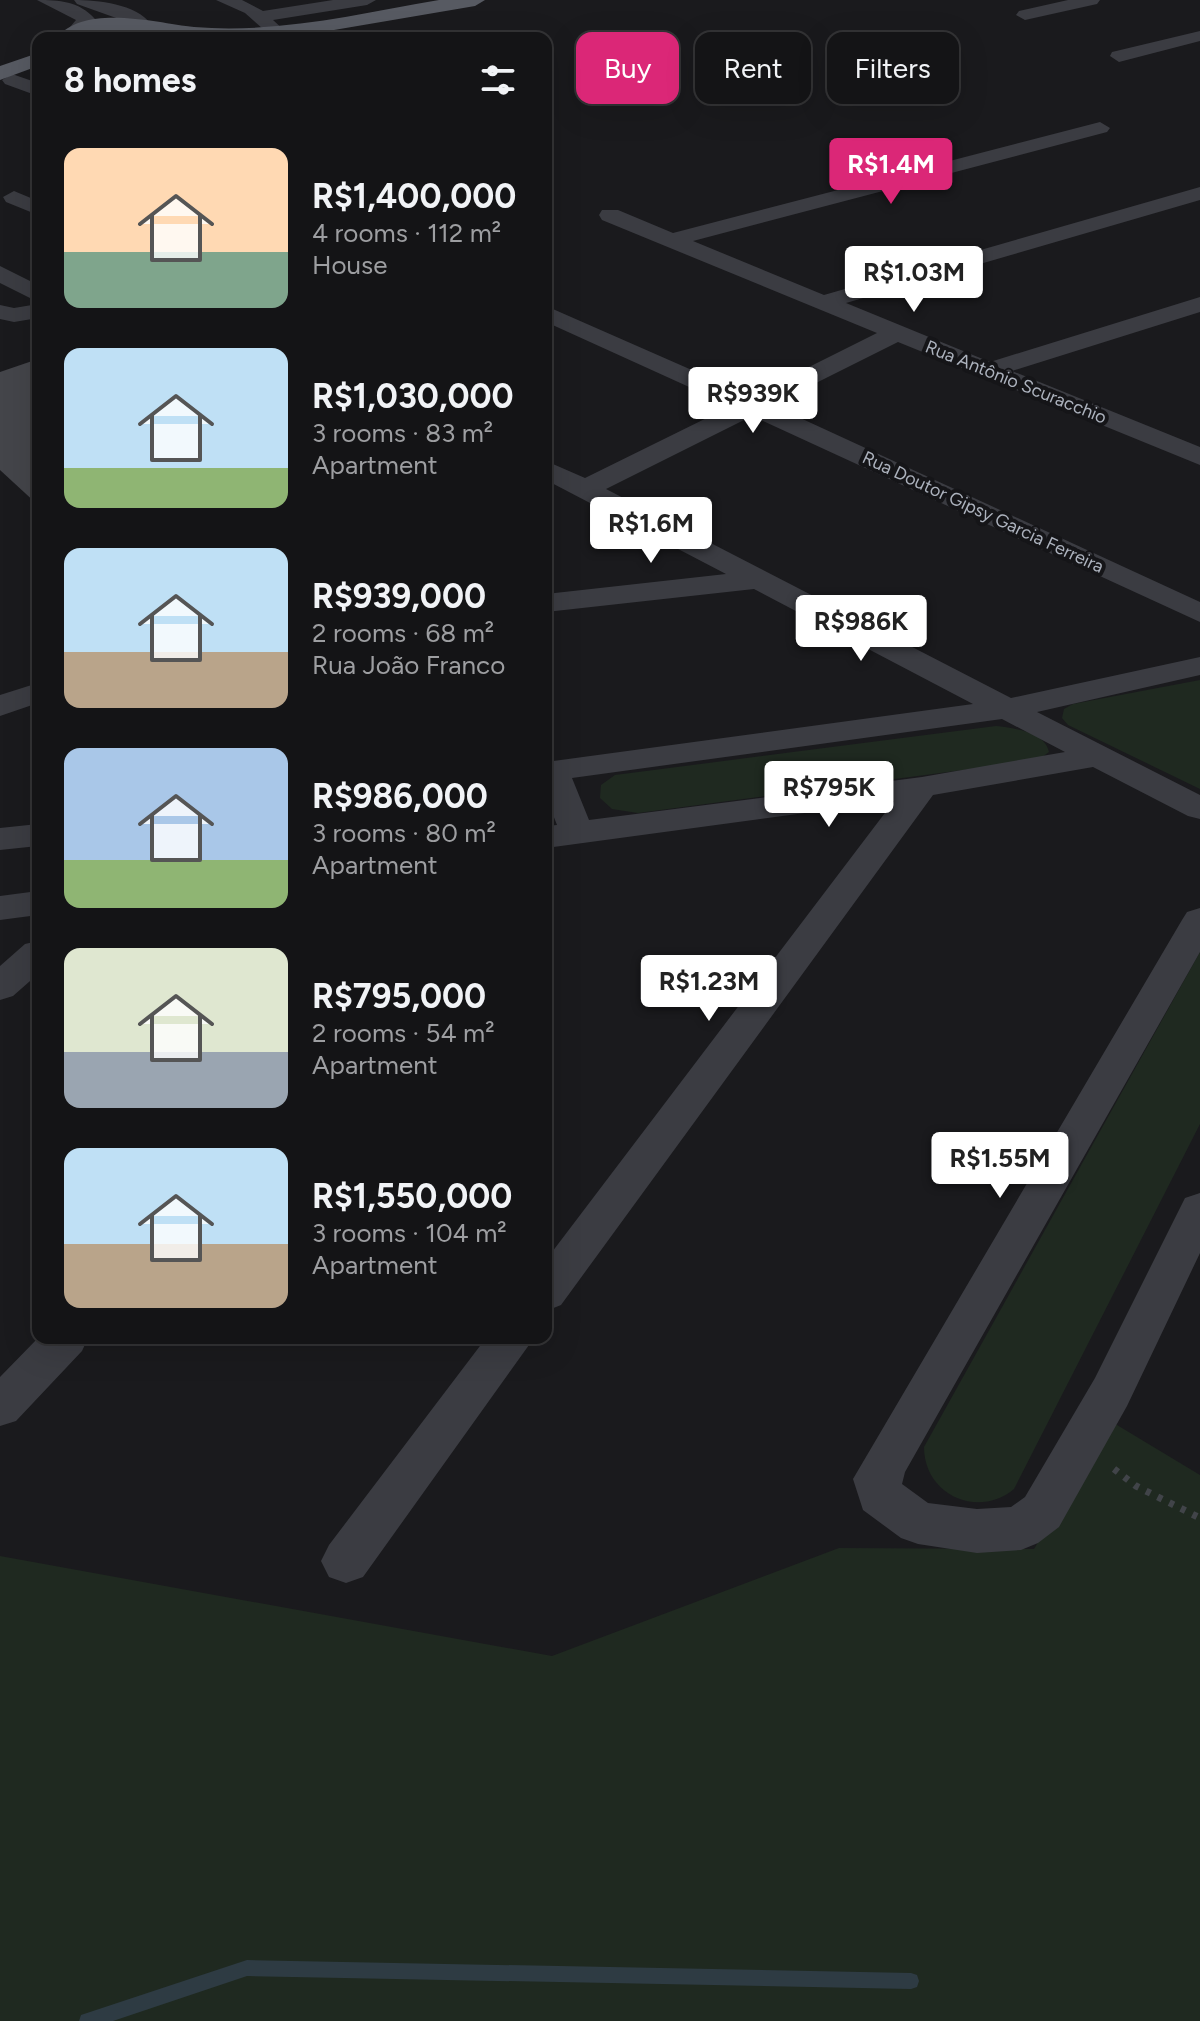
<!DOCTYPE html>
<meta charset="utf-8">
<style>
:root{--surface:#141416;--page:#212123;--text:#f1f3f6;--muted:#9d9ea1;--line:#333335;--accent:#db2777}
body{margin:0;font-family:Figtree,sans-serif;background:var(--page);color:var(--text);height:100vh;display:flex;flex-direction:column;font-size:30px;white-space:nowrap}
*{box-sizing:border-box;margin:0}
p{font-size:26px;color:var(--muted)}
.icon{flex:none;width:44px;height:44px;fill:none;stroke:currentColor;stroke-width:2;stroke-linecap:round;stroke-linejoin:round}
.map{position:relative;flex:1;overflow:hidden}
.sheet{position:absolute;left:32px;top:32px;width:520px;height:1312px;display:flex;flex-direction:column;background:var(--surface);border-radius:16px;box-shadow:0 8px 32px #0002,0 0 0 2px var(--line)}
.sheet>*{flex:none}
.guide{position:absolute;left:576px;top:32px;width:504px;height:72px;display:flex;gap:16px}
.price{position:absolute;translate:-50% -68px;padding:0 18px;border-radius:8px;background:#fff;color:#222;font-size:26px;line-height:52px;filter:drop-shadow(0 2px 4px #0008)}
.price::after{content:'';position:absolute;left:50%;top:48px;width:24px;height:18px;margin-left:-12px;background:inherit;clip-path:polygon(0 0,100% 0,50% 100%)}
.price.active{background:var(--accent);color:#fff}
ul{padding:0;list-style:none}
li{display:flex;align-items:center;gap:24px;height:200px;padding:0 32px}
li span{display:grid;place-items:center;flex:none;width:224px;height:160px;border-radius:16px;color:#555}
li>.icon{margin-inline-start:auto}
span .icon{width:96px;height:96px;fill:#fffc;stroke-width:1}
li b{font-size:34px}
h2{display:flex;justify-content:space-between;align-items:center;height:96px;padding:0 32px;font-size:34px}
.tag{padding:0 28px;border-radius:16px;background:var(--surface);box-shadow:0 8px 32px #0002,0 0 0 2px var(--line);font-size:28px;line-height:72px}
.tag.active{background:var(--accent);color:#fff}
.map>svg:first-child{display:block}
.green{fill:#1f2920}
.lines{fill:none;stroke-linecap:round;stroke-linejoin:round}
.stream{fill:#2e3b43;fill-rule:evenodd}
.building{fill:#44454a}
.path{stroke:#414449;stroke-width:7;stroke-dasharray:5 8;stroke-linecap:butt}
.minor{fill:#3b3c42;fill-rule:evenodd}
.major{fill:#575a62;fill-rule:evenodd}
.labels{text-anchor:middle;stroke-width:8;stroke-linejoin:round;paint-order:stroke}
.far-street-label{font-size:18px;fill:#acb2bd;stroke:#151518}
</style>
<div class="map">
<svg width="1200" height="2021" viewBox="0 0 1200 2021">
<rect width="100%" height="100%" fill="#1a1a1d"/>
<path class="green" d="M1200,680V789L1068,725L1062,718L1064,709L1073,704Z
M996,726C1014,728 1045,732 1049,752L1038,760L638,813L612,809L600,798L601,785L615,775Z
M1200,952V1124L1014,1489C978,1519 924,1495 924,1447Z
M1112,1422L1200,1475V2021H0V1556L552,1656L839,1548L1034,1549Z"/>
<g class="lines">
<path class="stream" d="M247,1960L911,1973L917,1975L919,1981L917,1987L911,1989L247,1976L113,2021H79L81,2015L87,2013Z"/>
</g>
<path class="building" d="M38,359V505L0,470V372Z"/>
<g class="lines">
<path class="path" d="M1114,1469L1136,1486L1200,1518"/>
<path class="minor" d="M37,0C59,0 79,1 95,19L79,38H67L64,34L76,20Z
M74,0C98,0 136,4 151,24L148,28H136L133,24L77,4Z
M216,0H242L263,11L333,0H376L367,5L273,20L287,33L280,38L272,37L245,13Z
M1068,0H1100L1097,4L1025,20L1016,15L1019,11Z
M1200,31V41L1119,62L1110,56L1112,52Z
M12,74L38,83V96L5,84L2,80Z
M1100,122L1110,128L1107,132L693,241L824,295L1200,187V200L846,303L990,362L1200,297V312L1012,371L1200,447V465L898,342L772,405L1200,602V622L752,416L606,489L1011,698L1200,657V675L1037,712L1200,795V819L1188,816L1093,767L933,795L561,1305L546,1311V1260L894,801L546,848V826L557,825L546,797V762L973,704L754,589L546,612V594L726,574L546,480V461L585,478L731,406L546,322V306L751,396L877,333L602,220L599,215L602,210H618L673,233ZM1002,719L1065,752L922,777L589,820L572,778Z
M14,191L38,201V215L6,202L3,197Z
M0,266L38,285V302L0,283Z
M38,304V318L14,322L0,319V305L14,308Z
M38,683V703L0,716V695Z
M38,824V846L0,850V828Z
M38,891V915L0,920V896Z
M1200,908V952L905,1472L902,1484L928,1503L977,1509L1011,1507L1025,1497L1095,1378L1185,1198L1200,1193V1253L1127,1406L1059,1527L1038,1543L1021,1550L977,1553L918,1544L901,1538L863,1510L853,1479L1182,920L1187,912Z
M38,941V974L13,996L0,1000V966L25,944Z
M38,1338H88L82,1351L16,1421L0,1426V1377Z
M486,1338H534L363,1577L346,1583L329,1577L321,1561L329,1545Z"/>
<path class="major" d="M439,0H485L475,6L287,38H183L113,30L98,32L83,38H57C84,3 157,23 194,27C276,34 358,14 439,0Z
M38,53V66L0,80V66Z"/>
</g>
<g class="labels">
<g class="far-street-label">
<text transform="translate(1016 382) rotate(22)" y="6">Rua Antônio Scuracchio</text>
<text transform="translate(983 512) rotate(25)" y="6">Rua Doutor Gipsy Garcia Ferreira</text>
</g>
</g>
</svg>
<b class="price active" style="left:891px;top:206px">R$1.4M</b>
<b class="price" style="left:914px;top:314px">R$1.03M</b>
<b class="price" style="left:753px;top:435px">R$939K</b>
<b class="price" style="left:651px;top:565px">R$1.6M</b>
<b class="price" style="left:861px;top:663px">R$986K</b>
<b class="price" style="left:829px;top:829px">R$795K</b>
<b class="price" style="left:709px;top:1023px">R$1.23M</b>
<b class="price" style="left:1000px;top:1200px">R$1.55M</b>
<div class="guide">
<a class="tag active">Buy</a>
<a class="tag">Rent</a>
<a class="tag">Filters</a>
</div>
<section class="sheet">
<h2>8 homes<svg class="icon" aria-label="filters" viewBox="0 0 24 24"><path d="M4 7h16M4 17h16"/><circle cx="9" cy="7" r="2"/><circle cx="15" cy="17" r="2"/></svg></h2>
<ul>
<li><span style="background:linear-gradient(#ffd9b3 65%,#7fa58c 0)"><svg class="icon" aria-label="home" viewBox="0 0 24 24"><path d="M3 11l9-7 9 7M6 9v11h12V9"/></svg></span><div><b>R$1,400,000</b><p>4 rooms · 112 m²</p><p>House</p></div></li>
<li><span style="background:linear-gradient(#bfe0f5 75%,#8fb573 0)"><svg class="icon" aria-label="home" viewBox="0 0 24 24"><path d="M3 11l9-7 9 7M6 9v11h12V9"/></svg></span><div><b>R$1,030,000</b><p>3 rooms · 83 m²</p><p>Apartment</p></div></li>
<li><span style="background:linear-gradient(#bfe0f5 65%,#b9a48a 0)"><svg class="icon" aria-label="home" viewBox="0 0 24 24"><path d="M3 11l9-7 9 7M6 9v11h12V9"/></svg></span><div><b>R$939,000</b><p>2 rooms · 68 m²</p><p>Rua João Franco</p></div></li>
<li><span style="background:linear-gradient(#a9c7e8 70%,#8fb573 0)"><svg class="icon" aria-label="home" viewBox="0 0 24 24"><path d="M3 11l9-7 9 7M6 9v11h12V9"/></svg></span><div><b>R$986,000</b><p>3 rooms · 80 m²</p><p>Apartment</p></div></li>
<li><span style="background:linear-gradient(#dfe7d0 65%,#9aa5b1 0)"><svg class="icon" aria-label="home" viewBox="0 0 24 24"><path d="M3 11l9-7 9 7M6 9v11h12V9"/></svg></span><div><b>R$795,000</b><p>2 rooms · 54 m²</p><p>Apartment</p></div></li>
<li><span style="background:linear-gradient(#bfe0f5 60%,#b9a48a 0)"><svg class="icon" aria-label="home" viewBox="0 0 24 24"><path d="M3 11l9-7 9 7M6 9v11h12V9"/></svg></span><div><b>R$1,550,000</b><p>3 rooms · 104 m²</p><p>Apartment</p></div></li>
</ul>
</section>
</div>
